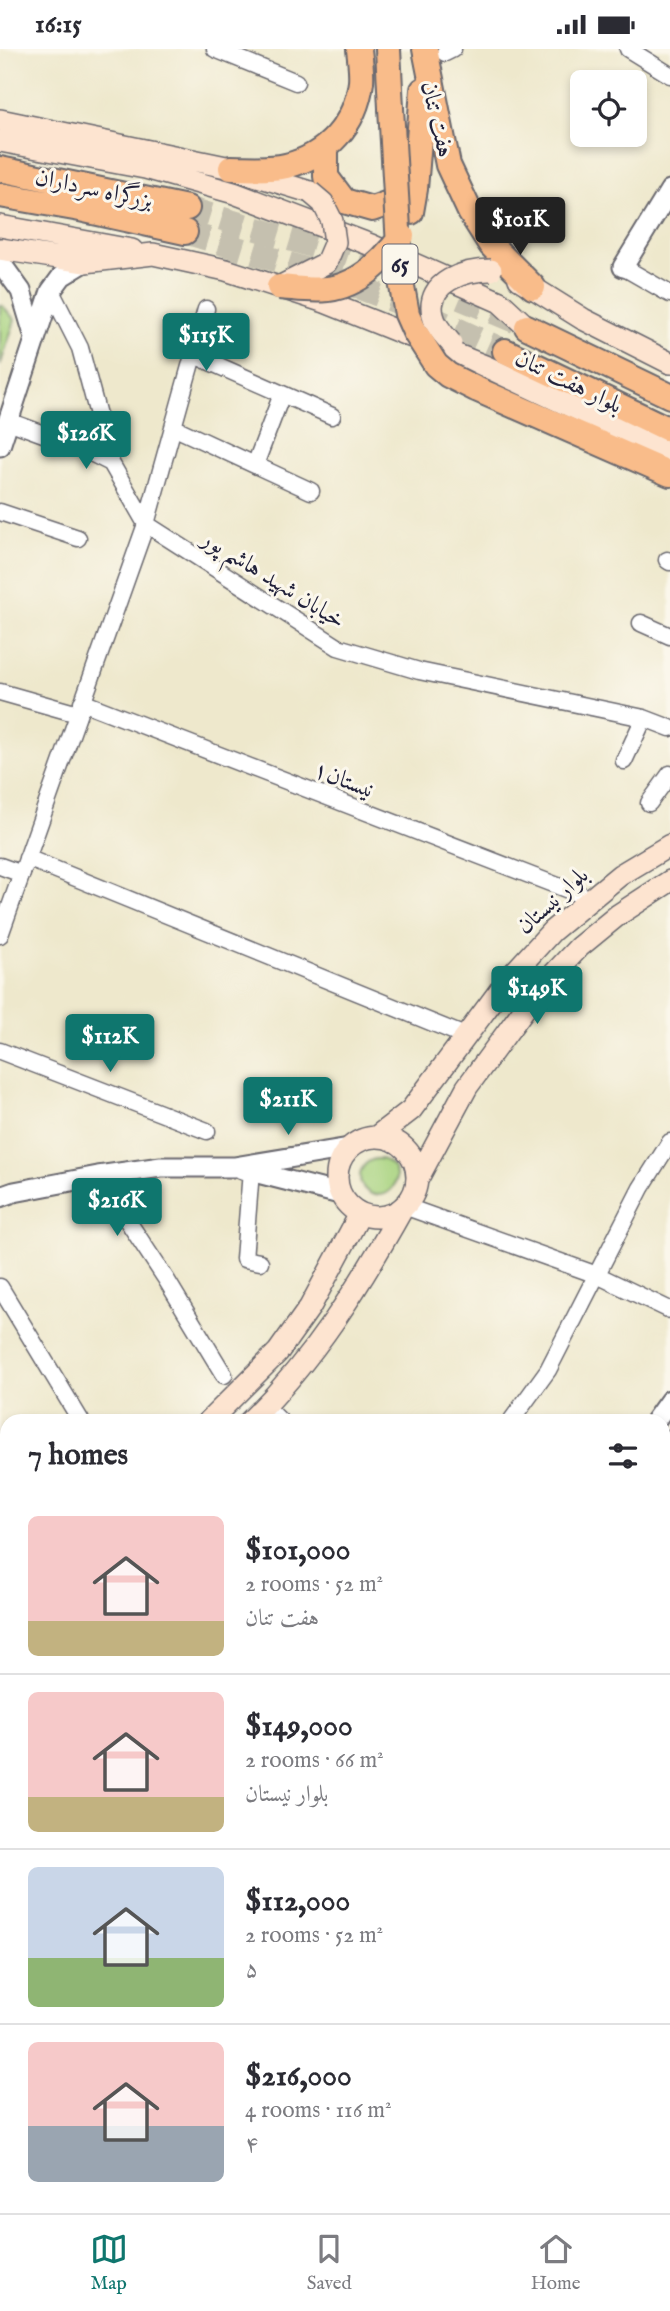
<!DOCTYPE html>
<meta charset="utf-8">
<style>
:root{--surface:#fff;--page:#f2f2f3;--text:#2b2b33;--muted:#7c7c81;--line:#e1e1e2;--accent:#0f766e}
body{margin:0;font-family:"IM FELL English",Amiri,serif;background:var(--page);color:var(--text);height:100vh;display:flex;flex-direction:column;font-size:26px;white-space:nowrap}
*{box-sizing:border-box;margin:0}
p{font-size:23px;color:var(--muted)}
.icon{flex:none;width:38px;height:38px;fill:none;stroke:currentColor;stroke-width:2;stroke-linecap:round;stroke-linejoin:round}
.map{position:relative;flex:1;overflow:hidden}
.drawer{position:absolute;left:0px;top:1365px;width:670px;height:800px;display:flex;flex-direction:column;background:var(--surface);border-radius:21px 21px 0 0;box-shadow:0 4px 10px #0003}
.drawer>*{flex:none}
.fabs{position:absolute;left:570px;top:21px;display:grid;gap:14px}
.fabs a{display:grid;place-items:center;width:77px;height:77px;border-radius:10px;background:var(--surface);box-shadow:0 4px 10px #0003;font-size:35px}
.price{position:absolute;translate:-50% -60px;padding:0 16px;border-radius:7px;background:var(--accent);color:#fff;font-size:23px;line-height:46px;filter:drop-shadow(0 2px 4px #0008)}
.price::after{content:'';position:absolute;left:50%;top:42px;width:21px;height:16px;margin-left:-10px;background:inherit;clip-path:polygon(0 0,100% 0,50% 100%)}
.price.active{background:#222;color:#fff}
ul{padding:0;list-style:none}
li{display:flex;align-items:center;gap:21px;height:175px;padding:0 28px}
li+li{border-top:2px solid var(--line)}
li span{display:grid;place-items:center;flex:none;width:196px;height:140px;border-radius:10px;color:#555}
li>.icon{margin-inline-start:auto}
span .icon{width:84px;height:84px;fill:#fffc;stroke-width:1}
li b{font-size:30px}
h2{display:flex;justify-content:space-between;align-items:center;height:84px;padding:0 28px;font-size:30px}
.status{display:flex;justify-content:space-between;align-items:center;height:49px;padding:0 35px;background:var(--surface);direction:ltr}
.status svg{height:19px;fill:currentColor}
.dock{display:flex;justify-content:space-around;align-items:center;height:98px;border-top:2px solid var(--line);background:var(--surface);font-size:19px;color:var(--muted)}
.dock a{display:grid;justify-items:center;gap:4px}
.dock .active{color:var(--accent)}
.map>svg:first-child{display:block}
.green{fill:#a8d37f;stroke:#657a5d;stroke-width:2}
.forest{fill:#86b56e;stroke:#546c54;stroke-width:2}
.lines{fill:none;stroke-linecap:round;stroke-linejoin:round}
.trunk-tunnel{stroke:#c5c0af;stroke-width:24;stroke-dasharray:24 12;stroke-linecap:butt}
.minor-casing{stroke:#69676e;stroke-width:19}
.tertiary-casing{stroke:#69676e;stroke-width:23}
.secondary-casing{stroke:#69676e;stroke-width:24}
.primary-casing{stroke:#69676e;stroke-width:28}
.trunk-casing{stroke:#69676e;stroke-width:28}
.minor{stroke:#fff;stroke-width:16}
.tertiary{stroke:#fff;stroke-width:19}
.secondary{stroke:#fde4d0;stroke-width:21}
.primary{stroke:#f9bc8a;stroke-width:24}
.trunk{stroke:#f9bc8a;stroke-width:24}
.secondary-bridge-casing{stroke:#69676e;stroke-width:24;stroke-linecap:butt}
.primary-bridge-casing{stroke:#69676e;stroke-width:28;stroke-linecap:butt}
.secondary-bridge{stroke:#fde4d0;stroke-width:21}
.primary-bridge{stroke:#f9bc8a;stroke-width:24}
.labels{text-anchor:middle;stroke-width:6;stroke-linejoin:round;paint-order:stroke}
.shield{fill:#fbf7ec;stroke:#636270;stroke-width:2}
.shield-label{font-size:23px;font-weight:bold;fill:#22223b}
.street-label{font-size:24px;fill:#22223b;stroke:#fbf7ec}
</style>
<div class="status"><b>16:15</b><svg viewBox="0 0 49 12"><path d="M0 12V9h3v3zM5 12V6h3v6zM10 12V3h3v9zM15 12V0h3v12zM26 1h20v11H26zM47 4h2v5h-2z"/></svg></div>
<div class="map">
<svg width="670" height="2164" viewBox="0 0 670 2164">
<rect width="100%" height="100%" fill="#fbf7ec"/>
<filter id="ink" filterUnits="userSpaceOnUse"><feTurbulence type="fractalNoise" baseFrequency=".0143" numOctaves="2"/><feDisplacementMap in="SourceGraphic" scale="14" xChannelSelector="R" yChannelSelector="G"/><feConvolveMatrix kernelMatrix="1 2 1 2 8 2 1 2 1" color-interpolation-filters="sRGB"/></filter>
<filter id="wash" filterUnits="userSpaceOnUse"><feTurbulence type="fractalNoise" baseFrequency=".00686" numOctaves="4" result="noise"/><feDisplacementMap in="SourceGraphic" scale="28" xChannelSelector="R" yChannelSelector="G"/><feGaussianBlur stdDeviation="1.57" result="paint"/><feColorMatrix in="noise" values="0 0 0 0 0 0 0 0 0 0 0 0 0 0 0 0 0 1.4 0 .05"/><feComposite in="paint" operator="in"/></filter>
<g filter="url(#wash)">
<rect width="100%" height="100%" fill="#eee8cc"/>
<path class="green" d="M0,256L3,257L15,271L0,317Z
M360 1128a18 18 0 1 1 36 0a18 18 0 1 1-36 0Z
M670,1627V2164H207L212,2158H663V1635Z"/>
<path class="forest" d="M670,2041V2164H650V2158H663V2060Z"/>
</g>
<g filter="url(#ink)">
<g class="lines">
<path class="trunk-tunnel" d="M187,159L326,201L431,237L527,277
M185,183L334,229L400,254L505,302"/>
<g class="minor-casing">
<path id="minor" d="M215,0L296,33
M628,0L670,26
M445,4L453,0
M623,218L670,245
M51,242L80,299L111,414L146,475L338,598L419,622L644,669L670,679
M192,305L332,367
M8,372L79,398L111,414
M173,378L311,442
M255,416L282,345
M0,463L78,489
M667,511L670,513
M641,574L670,587
M0,643L78,665
M82,653L589,849
M624,712L644,669
M649,754L670,725
M27,809L465,987
M0,817L22,825
M0,886L146,475L206,260
M0,1002L207,1082
M251,1122L244,1210L260,1213
M98,1127L166,1230L224,1326
M404,1157L597,1226L670,1261
M0,1238L81,1372
M265,1357L280,1372
M511,1372L548,1321L641,1139L670,1093
M0,1727L7,1722
M25,2158L31,2164
M109,2158L115,2164"/>
</g>
<g class="tertiary-casing">
<path id="tertiary" d="M0,213L21,242L35,289
M623,218L670,141
M0,397L51,242L62,227L85,213
M242,1120L340,1145
M0,1148L14,1143L98,1127L161,1118H234L349,1099
M655,1372L670,1351
M663,1401L670,1391
M0,1966L7,1961
M0,1994L7,1989"/>
</g>
<g class="secondary-casing">
<path id="secondary" d="M0,71L231,119L310,143
M0,92L145,119L234,144L371,196L500,253L527,278
M0,177L132,201
M0,200L85,213L153,205L226,221L325,253L487,318L670,404
M519,230L583,270L670,314
M337 1128a40 40 0 1 1 80 0a40 40 0 1 1-80 0Z
M376,1088L411,1061L510,928L552,882L620,826L670,796
M417,1131L467,1038L536,944L579,898L618,866L670,832
M209,1372L278,1303L310,1258L360,1165
M250,1372C315,1309 360,1236 404,1157
M0,1540L7,1535
M0,1575L7,1570"/>
</g>
<g class="primary-casing">
<path id="primary" d="M388,0L391,59
M425,0L448,116L470,163L491,196L533,238
M326,99V128L344,152L372,160L400,150L410,135
M231,119C248,119 269,121 286,117C327,107 356,75 361,33C362,22 360,11 359,0
M411,163L415,140L423,41
M527,278L670,347
M505,302L670,381
M476,340L670,425"/>
</g>
<g class="trunk-casing">
<path id="trunk" d="M0,120L187,159
M0,146L80,160L185,183"/>
</g>
<use href="#minor" class="minor"/>
<use href="#tertiary" class="tertiary"/>
<use href="#secondary" class="secondary"/>
<use href="#primary" class="primary"/>
<use href="#trunk" class="trunk"/>
<g class="secondary-bridge-casing">
<path id="secondary-bridge" d="M279,238L326,214L335,193L332,172L323,154L310,143
M451,294C444,286 435,277 433,266C425,232 466,221 491,221"/>
</g>
<g class="primary-bridge-casing">
<path id="primary-bridge" d="M391,59L401,232L407,265L415,283L436,316L448,326L476,340
M279,238C295,239 312,242 328,240C360,236 384,211 402,187"/>
</g>
<use href="#secondary-bridge" class="secondary-bridge"/>
<use href="#primary-bridge" class="primary-bridge"/>
</g>
</g>
<g class="labels">
<rect class="shield" x="382.5" y="195.5" width="35" height="39" rx="5"/>
<g class="shield-label">
<text x="400" y="223">65</text>
</g>
<g class="street-label">
<text transform="translate(438 70) rotate(77)" y="8">هفت تنان</text>
<text transform="translate(94 139) rotate(12)" y="8">بزرگراه سرداران</text>
<text transform="translate(569 332) rotate(26)" y="8">بلوار هفت تنان</text>
<text transform="translate(274 530) rotate(32)" y="8">خیابان شهید هاشم پور</text>
<text transform="translate(344 730) rotate(21)" y="8">۱نیستان</text>
<text transform="translate(552 851) rotate(-42)" y="8">بلوار نیستان</text>
</g>
</g>
</svg>
<div class="fabs">
<a><svg class="icon" aria-label="locate" viewBox="0 0 24 24"><circle cx="12" cy="12" r="6"/><path d="M12 2v4M12 18v4M2 12h4M18 12h4"/></svg></a>
</div>
<b class="price active" style="left:520px;top:208px">$101K</b>
<b class="price" style="left:206px;top:324px">$115K</b>
<b class="price" style="left:86px;top:422px">$126K</b>
<b class="price" style="left:537px;top:977px">$149K</b>
<b class="price" style="left:110px;top:1025px">$112K</b>
<b class="price" style="left:288px;top:1088px">$211K</b>
<b class="price" style="left:117px;top:1189px">$216K</b>
<section class="drawer">
<h2>7 homes<svg class="icon" aria-label="filters" viewBox="0 0 24 24"><path d="M4 7h16M4 17h16"/><circle cx="9" cy="7" r="2"/><circle cx="15" cy="17" r="2"/></svg></h2>
<ul>
<li><span style="background:linear-gradient(#f6c9c9 75%,#c2b280 0)"><svg class="icon" aria-label="home" viewBox="0 0 24 24"><path d="M3 11l9-7 9 7M6 9v11h12V9"/></svg></span><div><b>$101,000</b><p>2 rooms · 52 m²</p><p>هفت تنان</p></div></li>
<li><span style="background:linear-gradient(#f6c9c9 75%,#c2b280 0)"><svg class="icon" aria-label="home" viewBox="0 0 24 24"><path d="M3 11l9-7 9 7M6 9v11h12V9"/></svg></span><div><b>$149,000</b><p>2 rooms · 66 m²</p><p>بلوار نیستان</p></div></li>
<li><span style="background:linear-gradient(#c9d6e8 65%,#8fb573 0)"><svg class="icon" aria-label="home" viewBox="0 0 24 24"><path d="M3 11l9-7 9 7M6 9v11h12V9"/></svg></span><div><b>$112,000</b><p>2 rooms · 52 m²</p><p>۵</p></div></li>
<li><span style="background:linear-gradient(#f6c9c9 60%,#9aa5b1 0)"><svg class="icon" aria-label="home" viewBox="0 0 24 24"><path d="M3 11l9-7 9 7M6 9v11h12V9"/></svg></span><div><b>$216,000</b><p>4 rooms · 116 m²</p><p>۴</p></div></li>
</ul>
</section>
</div>
<nav class="dock">
<a class="active"><svg class="icon" aria-label="map" viewBox="0 0 24 24"><path d="M3 6l6-2 6 2 6-2v14l-6 2-6-2-6 2zM9 4v14M15 6v14"/></svg>Map</a>
<a><svg class="icon" aria-label="saved" viewBox="0 0 24 24"><path d="M7 4h10v16l-5-4-5 4z"/></svg>Saved</a>
<a><svg class="icon" aria-label="home" viewBox="0 0 24 24"><path d="M3 11l9-7 9 7M6 9v11h12V9"/></svg>Home</a>
</nav>
